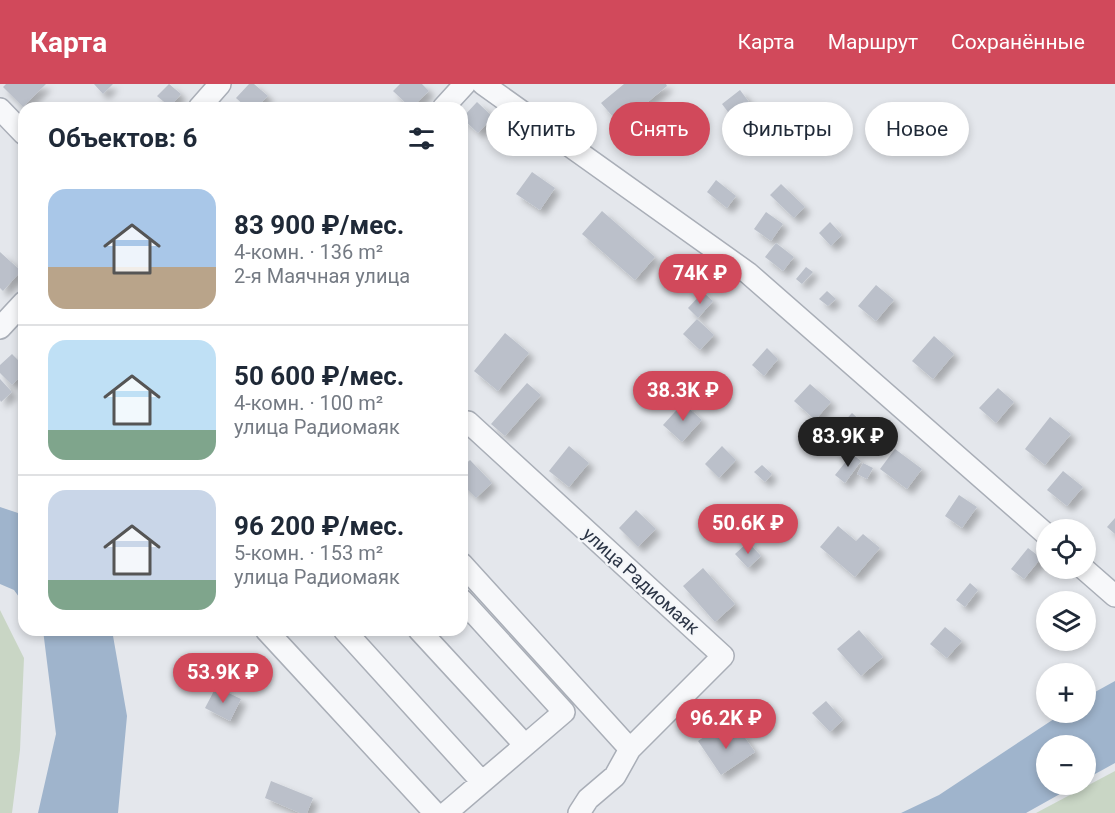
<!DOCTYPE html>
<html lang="ru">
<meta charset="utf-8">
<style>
:root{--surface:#fff;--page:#f6f6f7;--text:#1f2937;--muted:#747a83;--line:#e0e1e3;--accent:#d1495b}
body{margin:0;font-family:Roboto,sans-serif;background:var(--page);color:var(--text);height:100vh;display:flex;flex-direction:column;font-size:22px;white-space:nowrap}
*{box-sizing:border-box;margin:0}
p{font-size:20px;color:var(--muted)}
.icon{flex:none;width:33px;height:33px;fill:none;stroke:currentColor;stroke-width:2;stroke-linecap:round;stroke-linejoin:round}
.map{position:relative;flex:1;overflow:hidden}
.details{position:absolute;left:18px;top:18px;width:450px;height:534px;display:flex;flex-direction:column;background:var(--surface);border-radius:18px;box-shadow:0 3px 9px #0003}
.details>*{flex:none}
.banner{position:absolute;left:486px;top:18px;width:538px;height:54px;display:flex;gap:12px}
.tools{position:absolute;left:1036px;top:435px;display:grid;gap:12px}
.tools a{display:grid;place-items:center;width:60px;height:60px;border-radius:50%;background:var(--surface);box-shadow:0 3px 9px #0003;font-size:30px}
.price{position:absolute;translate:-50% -51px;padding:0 14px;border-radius:21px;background:var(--accent);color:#fff;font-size:20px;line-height:39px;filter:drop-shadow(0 2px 3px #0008)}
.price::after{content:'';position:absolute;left:50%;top:36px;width:18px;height:14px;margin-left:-9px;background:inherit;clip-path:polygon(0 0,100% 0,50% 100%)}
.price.active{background:#222;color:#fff}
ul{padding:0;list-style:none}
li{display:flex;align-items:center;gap:18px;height:150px;padding:0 30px}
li+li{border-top:2px solid var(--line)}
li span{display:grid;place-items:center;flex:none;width:168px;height:120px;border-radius:18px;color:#555}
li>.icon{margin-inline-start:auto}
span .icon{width:72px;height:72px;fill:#fffc;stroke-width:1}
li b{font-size:26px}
h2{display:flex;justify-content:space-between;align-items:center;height:72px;padding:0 30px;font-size:26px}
.pill{padding:0 21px;border-radius:27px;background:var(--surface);box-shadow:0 3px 9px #0003;font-size:21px;line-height:54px}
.pill.active{background:var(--accent);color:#fff}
header{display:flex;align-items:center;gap:36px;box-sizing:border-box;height:84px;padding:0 30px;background:var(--accent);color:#fff}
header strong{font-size:28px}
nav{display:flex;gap:33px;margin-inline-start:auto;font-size:21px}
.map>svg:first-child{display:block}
.green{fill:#c9d6c5}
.water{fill:#9fb4cc}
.building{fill:#bbc0ca;filter:url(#shadow)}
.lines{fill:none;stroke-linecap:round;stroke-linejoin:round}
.minor-casing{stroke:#a9aeb7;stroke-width:24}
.minor{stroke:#f7f8fa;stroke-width:21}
.labels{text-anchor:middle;stroke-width:4.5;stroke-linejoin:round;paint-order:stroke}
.street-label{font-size:18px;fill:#2b3445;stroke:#f4f6f9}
</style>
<header>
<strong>Карта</strong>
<nav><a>Карта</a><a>Маршрут</a><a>Сохранённые</a></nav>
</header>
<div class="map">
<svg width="1115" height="729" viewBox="0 0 1115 729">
<defs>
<filter id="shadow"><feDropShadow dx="5.5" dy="5.5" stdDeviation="3" flood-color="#0004"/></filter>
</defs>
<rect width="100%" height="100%" fill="#e4e7ec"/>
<path class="green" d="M0,526L24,574L20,666L12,729H0Z
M1115,687V729H1036Z"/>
<path class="water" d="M0,423L24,431V520L14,506L0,500Z
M43,546H112L127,632L118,729H38L56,650Z
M1115,597V679L1086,695V662H1047V700L1076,701L1026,729H901L939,711L1063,629L1086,628V613Z"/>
<path class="building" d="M6,0H46L23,23L3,3Z
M94,0H113L103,10Z
M169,0L181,10L170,23L157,12Z
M249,0H254L268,12L256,24H247L236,14Z
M400,0H422L429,7L411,24L393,7Z
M624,0H666L667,2L620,41L601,19Z
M740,6L755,26L737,40L722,20Z
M477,18L493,33L478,49L462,34Z
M692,22L703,35L692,44L681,30Z
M532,88L555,104L540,126L516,110Z
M716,96L736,112L727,124L707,108Z
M781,100L805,123L794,134L770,111Z
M602,127L655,173L635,196L582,150Z
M766,128L783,140L771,157L754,145Z
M830,138L842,151L831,162L819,149Z
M776,159L794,173L783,187L765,173Z
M0,168L21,187L3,207L0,204Z
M806,183L813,188L802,200L796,195Z
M876,201L894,216L876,237L858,222Z
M827,207L836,215L828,222L819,215Z
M703,208L713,217L698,234L688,224Z
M697,235L714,251L700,266L683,250Z
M505,249L529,269L498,307L474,287Z
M934,252L954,270L933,295L912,277Z
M767,264L778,275L764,292L752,281Z
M12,270L24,282V289L12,301L0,289V281Z
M0,295L12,308L1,318L0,316Z
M527,299L541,311L505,352L491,340Z
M810,300L831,318L815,336L794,317Z
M998,304L1014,318L996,339L979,324Z
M683,319L702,336L682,358L663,341Z
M852,329L874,349L859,366L836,346Z
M1050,333L1071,350L1045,381L1025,365Z
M569,362L589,379L569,403L549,387Z
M722,362L736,376L719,394L705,380Z
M895,365L922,385L907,405L880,385Z
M852,370L861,377L845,399L835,391Z
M470,376L492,399L476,414L462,400V383Z
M863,379L873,384L867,395L857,390Z
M762,381L772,390L765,398L754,388Z
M1063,387L1083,403L1067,422L1047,406Z
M959,411L977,423L962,444L945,432Z
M636,426L656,445L638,463L619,444Z
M1115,434V450L1107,443Z
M838,442L856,457L863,450L880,464L855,493L820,463Z
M748,458L761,472L748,484L735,470Z
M1028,464L1041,474L1024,495L1011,485Z
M703,484L735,520L715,538L683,502Z
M970,499L978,506L965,523L956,516Z
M945,543L962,557L947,574L930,560Z
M859,546L883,573L861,592L837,565Z
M216,603L241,615L230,637L205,624Z
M826,617L843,636L830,648L812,629Z
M719,643L728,656L741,648L755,668L721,691L698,657Z
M271,697L313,714L307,729H300L265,714Z"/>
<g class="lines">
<g class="minor-casing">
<path id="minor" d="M483,0L748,189L1047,451
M199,24L220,0
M443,24L465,0
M0,25L24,50
M0,244L24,218
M462,344L468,338L723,572L630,665L615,692L588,715L579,729
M462,480L630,665
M1083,484L1115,512
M266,546L435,729
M344,546L482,698
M419,546L525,661
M446,729L564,628L462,516"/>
</g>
<use href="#minor" class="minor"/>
</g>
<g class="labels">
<g class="street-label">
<text transform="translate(641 497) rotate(42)" y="6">улица Радиомаяк</text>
</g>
</g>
</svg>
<div class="tools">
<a><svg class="icon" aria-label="locate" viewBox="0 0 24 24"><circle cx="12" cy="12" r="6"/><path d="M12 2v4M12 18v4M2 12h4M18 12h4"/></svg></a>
<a><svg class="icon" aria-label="layers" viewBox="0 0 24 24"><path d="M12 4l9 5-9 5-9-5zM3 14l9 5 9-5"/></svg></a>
<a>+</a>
<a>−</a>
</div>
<b class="price" style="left:700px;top:221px">74K ₽</b>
<b class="price" style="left:683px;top:338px">38.3K ₽</b>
<b class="price active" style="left:848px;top:384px">83.9K ₽</b>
<b class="price" style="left:748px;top:471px">50.6K ₽</b>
<b class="price" style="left:223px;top:620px">53.9K ₽</b>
<b class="price" style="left:726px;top:666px">96.2K ₽</b>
<div class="banner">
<a class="pill">Купить</a>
<a class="pill active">Снять</a>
<a class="pill">Фильтры</a>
<a class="pill">Новое</a>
</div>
<section class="details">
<h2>Объектов: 6<svg class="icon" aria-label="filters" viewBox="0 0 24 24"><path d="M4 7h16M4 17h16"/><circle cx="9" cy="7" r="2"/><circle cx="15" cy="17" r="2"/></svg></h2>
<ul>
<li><span style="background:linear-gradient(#a9c7e8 65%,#b9a48a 0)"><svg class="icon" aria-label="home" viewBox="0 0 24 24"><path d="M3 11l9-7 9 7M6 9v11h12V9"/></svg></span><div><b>83 900 ₽/мес.</b><p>4-комн. · 136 m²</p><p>2-я Маячная улица</p></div></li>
<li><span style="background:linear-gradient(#bfe0f5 75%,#7fa58c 0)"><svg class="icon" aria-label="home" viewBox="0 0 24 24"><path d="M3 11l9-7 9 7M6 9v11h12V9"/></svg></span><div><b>50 600 ₽/мес.</b><p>4-комн. · 100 m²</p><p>улица Радиомаяк</p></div></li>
<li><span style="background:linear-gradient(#c9d6e8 75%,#7fa58c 0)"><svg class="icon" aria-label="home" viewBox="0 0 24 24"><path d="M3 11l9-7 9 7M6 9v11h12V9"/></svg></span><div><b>96 200 ₽/мес.</b><p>5-комн. · 153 m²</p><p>улица Радиомаяк</p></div></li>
</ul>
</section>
</div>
